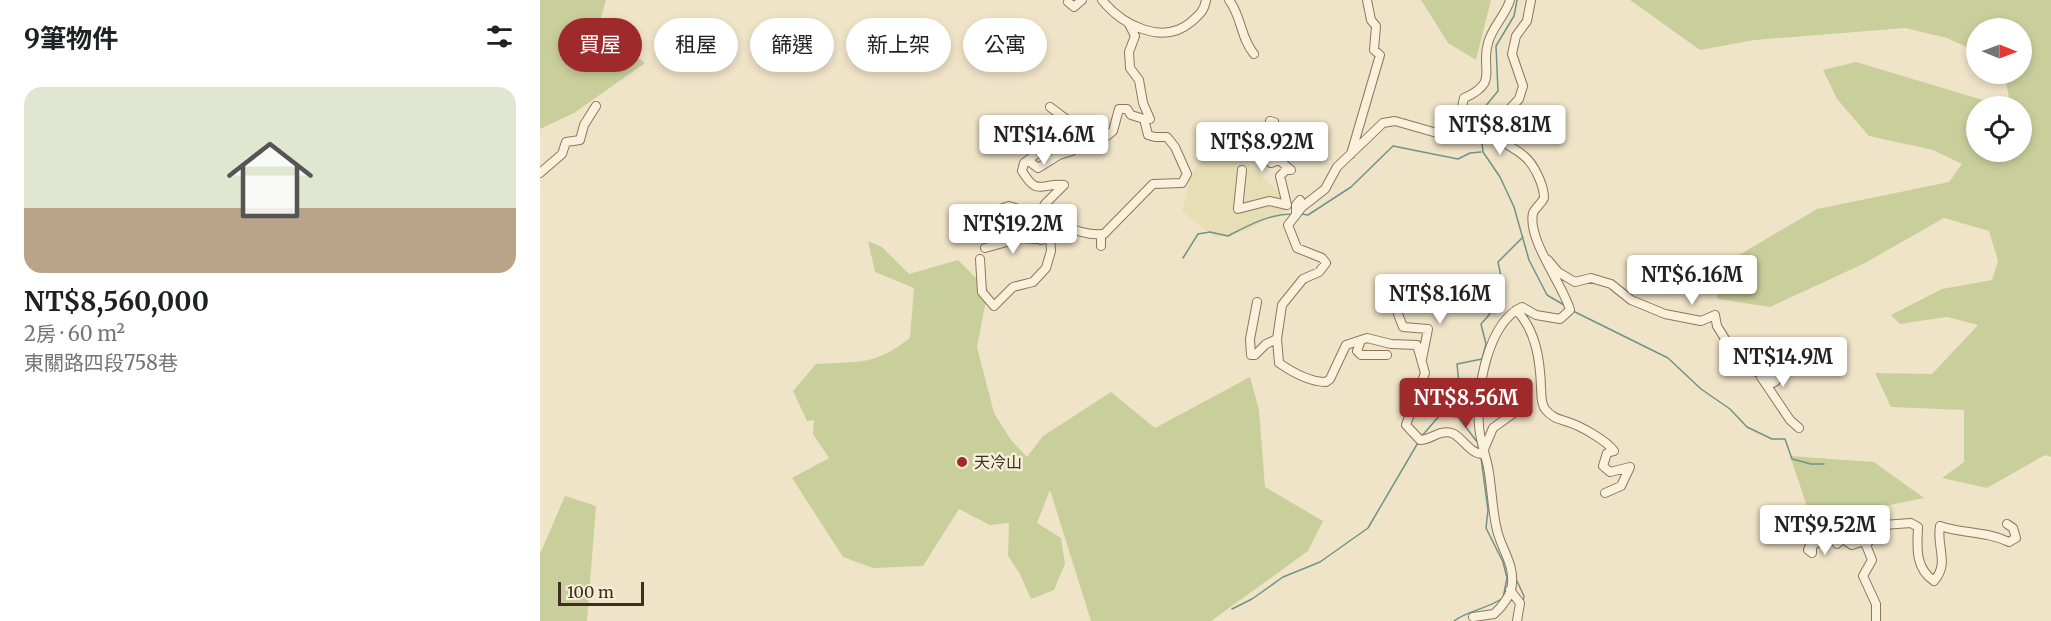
<!DOCTYPE html>
<html lang="zh-TW">
<meta charset="utf-8">
<style>
:root{--surface:#fff;--page:#f2f2f2;--text:#202124;--muted:#757577;--accent:#9e2a2b}
body{margin:0;font-family:Merriweather,"Noto Sans TC",serif;background:var(--page);color:var(--text);height:100vh;display:flex;flex-direction:column;font-size:22px;white-space:nowrap}
*{box-sizing:border-box;margin:0}
p{font-size:20px;color:var(--muted)}
.icon{flex:none;width:33px;height:33px;fill:none;stroke:currentColor;stroke-width:2;stroke-linecap:round;stroke-linejoin:round}
.map{position:relative;flex:1;overflow:hidden}
.drawer{display:flex;flex-direction:column;background:var(--surface);width:540px}
.drawer>*{flex:none}
.guide{position:absolute;left:18px;top:18px;width:570px;height:54px;display:flex;gap:12px}
.needle{width:39px;rotate:91deg}
.fabs{position:absolute;left:1426px;top:18px;display:grid;gap:12px}
.fabs a{display:grid;place-items:center;width:66px;height:66px;border-radius:50%;background:var(--surface);box-shadow:0 3px 9px #0003;font-size:30px}
.scale{position:absolute;left:18px;bottom:15px;width:86px;box-sizing:border-box;padding-left:6px;border:3px solid #3d2e20;border-top:0;font-size:16px;line-height:21px;white-space:nowrap;color:#3d2e20;-webkit-text-stroke:4px #f7eed8;paint-order:stroke}
.price{position:absolute;translate:-50% -51px;padding:0 14px;border-radius:6px;background:#fff;color:#222;font-size:20px;line-height:39px;filter:drop-shadow(0 2px 3px #0008)}
.price::after{content:'';position:absolute;left:50%;top:36px;width:18px;height:14px;margin-left:-9px;background:inherit;clip-path:polygon(0 0,100% 0,50% 100%)}
.price.selected{background:var(--accent);color:#fff}
ul{padding:0;list-style:none}
li{display:grid;align-content:center;gap:12px;height:318px;padding:0 24px}
li span{display:grid;place-items:center;height:186px;border-radius:18px;color:#555}
li>.icon{margin-inline-start:auto}
span .icon{width:108px;height:108px;fill:#fffc;stroke-width:1}
li b{font-size:26px}
h2{display:flex;justify-content:space-between;align-items:center;height:72px;padding:0 24px;font-size:26px}
.chip{padding:0 21px;border-radius:27px;background:var(--surface);box-shadow:0 3px 9px #0003;font-size:21px;line-height:54px}
.chip.selected{background:var(--accent);color:#fff}
main{display:flex;flex:1;min-height:0}
.map>svg:first-child{display:block}
.farmland{fill:#e6deb5}
.green{fill:#c9cf9b}
.lines{fill:none;stroke-linecap:round;stroke-linejoin:round}
.stream{stroke:#6f938a;stroke-width:1.5}
.minor-casing{stroke:#8d765c;stroke-width:10}
.minor{stroke:#faf1dc;stroke-width:8}
.poi-dot{fill:#9e2a2b;stroke:#f7eed8;stroke-width:2}
.labels{text-anchor:middle;stroke-width:5;stroke-linejoin:round;paint-order:stroke}
.poi-label{font-size:16px;fill:#3d2e20;stroke:#f7eed8;text-anchor:start}
</style>
<main>
<section class="drawer">
<h2>9筆物件<svg class="icon" aria-label="filters" viewBox="0 0 24 24"><path d="M4 7h16M4 17h16"/><circle cx="9" cy="7" r="2"/><circle cx="15" cy="17" r="2"/></svg></h2>
<ul>
<li><span style="background:linear-gradient(#dfe7d0 65%,#b9a48a 0)"><svg class="icon" aria-label="home" viewBox="0 0 24 24"><path d="M3 11l9-7 9 7M6 9v11h12V9"/></svg></span><div><b>NT$8,560,000</b><p>2房 · 60 m²</p><p>東關路四段758巷</p></div></li>
</ul>
</section>
<div class="map">
<svg width="1511" height="621" viewBox="0 0 1511 621">
<rect width="100%" height="100%" fill="#f0e4c8"/>
<path class="farmland" d="M688,125L699,154L745,199L744,212L706,231L676,238L642,211L651,174Z"/>
<path class="green" d="M0,0H66L58,28L105,63L34,113L0,129Z
M881,0H951L936,60L908,43Z
M1090,0H1511V457L1505,455L1447,488L1402,478L1424,462V410L1351,407L1335,373L1392,374L1438,325L1407,317L1360,324L1351,315L1402,289L1452,280L1458,261L1449,231L1404,218L1325,263L1230,307L1178,299L1172,271L1277,209L1409,182L1422,164L1393,150L1329,136L1297,99L1283,70L1316,62L1463,106H1437V152H1482V106H1471L1464,74H1482V28H1437V52L1407,38L1365,28L1215,40L1160,50Z
M328,241L342,247L369,274L418,260L448,290L437,347L454,413L471,440L487,457L503,436L571,392L615,428L710,377L719,410L725,487L783,521L768,551L671,621H551L510,490L497,523L521,538L525,564L514,590L491,599L480,574L468,556L469,523L450,525L419,509L383,566L333,568L303,557L252,478L289,458L273,434L274,420L267,421L253,391L276,364C320,361 334,366 370,338L374,288L335,272Z
M1250,456L1334,462L1384,498L1272,521Z
M25,496L56,506L47,621H0V554Z"/>
<g class="lines">
<path class="stream" d="M977,0L974,16L956,46L958,91L939,114L943,152L960,177L974,207L989,260L1007,295L1024,305
M761,214L768,215L811,187L853,146L918,159L930,153L941,152
M643,258L658,234L670,232L688,236C709,225 729,214 753,214
M1033,311L1128,358L1161,389L1190,409L1207,427L1232,439H1245L1252,459L1271,464H1284
M918,417L938,443L939,451
M881,437L900,415L918,417L920,393L917,364L942,359L946,344L941,324C961,303 965,291 958,262L983,237
M976,579L984,596L983,602
M692,609L712,599L743,577L780,562L828,528L879,441
M914,621C929,610 947,609 963,598L967,578L963,562L946,528L948,510L941,458"/>
<g class="minor-casing">
<path id="minor" d="M562,0C582,25 623,46 651,22C660,14 664,11 666,0
M689,0C702,17 700,37 714,54
M970,0C966,15 952,27 948,43C940,70 960,82 924,98L916,133L911,137L855,121L843,123L797,167L785,189L762,207L748,225L757,248L782,258L786,263L779,272L763,279L742,305L737,339L739,363C752,372 769,382 786,382L790,379L806,345L827,338L851,344L877,345L885,373L866,425L880,440C892,440 900,428 914,434C924,440 930,453 942,454L953,428L978,410L980,402L974,393
M528,2L534,7L542,0
M589,24L595,36L589,52L590,68L599,80L603,103L610,119H604
M811,154L840,55L834,50L836,26L831,20L827,0
M489,161L498,168L519,155L532,151L539,144L567,136L573,131L579,109H587L591,115L604,119L608,135L615,137H627L635,147L647,174L642,183L613,184L564,234C547,236 532,229 518,223L510,235L501,240L483,231L463,213V208L469,206L499,215L505,204L524,185C500,183 498,197 482,171L484,163L506,147L515,132H529L534,125L510,107
M702,170L698,209L729,201L747,205L740,176L746,170H751L739,160L731,163L722,157L741,143L742,138L720,144L715,143L722,133L733,128L734,122L730,121
M0,173L22,154L26,142L40,140L44,125L56,106
M756,215V205L760,200
M561,234V246
M445,248L481,238L496,239
M440,259L442,292L454,306L473,287L493,282L506,268L511,251L510,235
M1008,260L1018,272L1035,282L1051,278L1071,284L1091,300L1125,314L1161,321L1175,315L1177,326L1187,342L1198,343L1211,370L1223,374L1233,383L1236,381L1233,351L1237,347L1247,362L1251,361L1252,349L1260,343
M717,302L710,339L711,355H715L726,344L737,339
M976,310C996,330 1000,360 1001,387C1002,396 1000,401 1005,409C1012,418 1019,419 1028,422C1041,426 1067,441 1074,451L1067,453L1063,466L1070,472L1090,467L1081,486L1065,493
M858,314L863,327L888,329L882,359
M821,340L817,351L821,355H847
M1221,377L1250,420L1259,428
M1272,539L1268,550L1272,553V546L1284,538L1293,539L1297,544L1303,539L1312,545L1330,539
M970,590L980,603L977,621
M933,617L954,614C962,607 972,594 972,583C974,564 961,548 957,530C952,510 952,488 948,467C945,453 940,440 939,426C936,392 947,323 982,307L996,315L1020,319L1030,310C1024,286 987,240 993,213C995,208 1001,204 1004,198C1004,185 994,164 984,156C973,146 962,146 958,130L963,116L979,99L983,86L972,54L976,36L987,21L991,0
M1336,621V604L1323,576L1332,560L1326,545L1343,525L1371,523L1378,527C1377,548 1375,568 1394,581C1410,563 1396,547 1400,526C1424,534 1446,531 1469,542L1476,538L1473,528L1467,524"/>
</g>
<use href="#minor" class="minor"/>
</g>
<circle class="poi-dot" cx="422" cy="462" r="6"/>
<g class="labels">
<g class="poi-label">
<text x="434" y="468">天冷山</text>
</g>
</g>
</svg>
<div class="fabs">
<a><svg class="needle" viewBox="-14 -14 28 28"><path d="M0-13l5 13h-10z" fill="#e53935"/><path d="M0 13l5-13h-10z" fill="#757577"/></svg></a>
<a><svg class="icon" aria-label="locate" viewBox="0 0 24 24"><circle cx="12" cy="12" r="6"/><path d="M12 2v4M12 18v4M2 12h4M18 12h4"/></svg></a>
</div>
<div class="scale">100 m</div>
<b class="price" style="left:960px;top:156px">NT$8.81M</b>
<b class="price" style="left:504px;top:166px">NT$14.6M</b>
<b class="price" style="left:722px;top:173px">NT$8.92M</b>
<b class="price" style="left:473px;top:255px">NT$19.2M</b>
<b class="price" style="left:1152px;top:306px">NT$6.16M</b>
<b class="price" style="left:900px;top:325px">NT$8.16M</b>
<b class="price" style="left:1243px;top:388px">NT$14.9M</b>
<b class="price selected" style="left:926px;top:429px">NT$8.56M</b>
<b class="price" style="left:1285px;top:556px">NT$9.52M</b>
<div class="guide">
<a class="chip selected">買屋</a>
<a class="chip">租屋</a>
<a class="chip">篩選</a>
<a class="chip">新上架</a>
<a class="chip">公寓</a>
</div>
</div>
</main>
